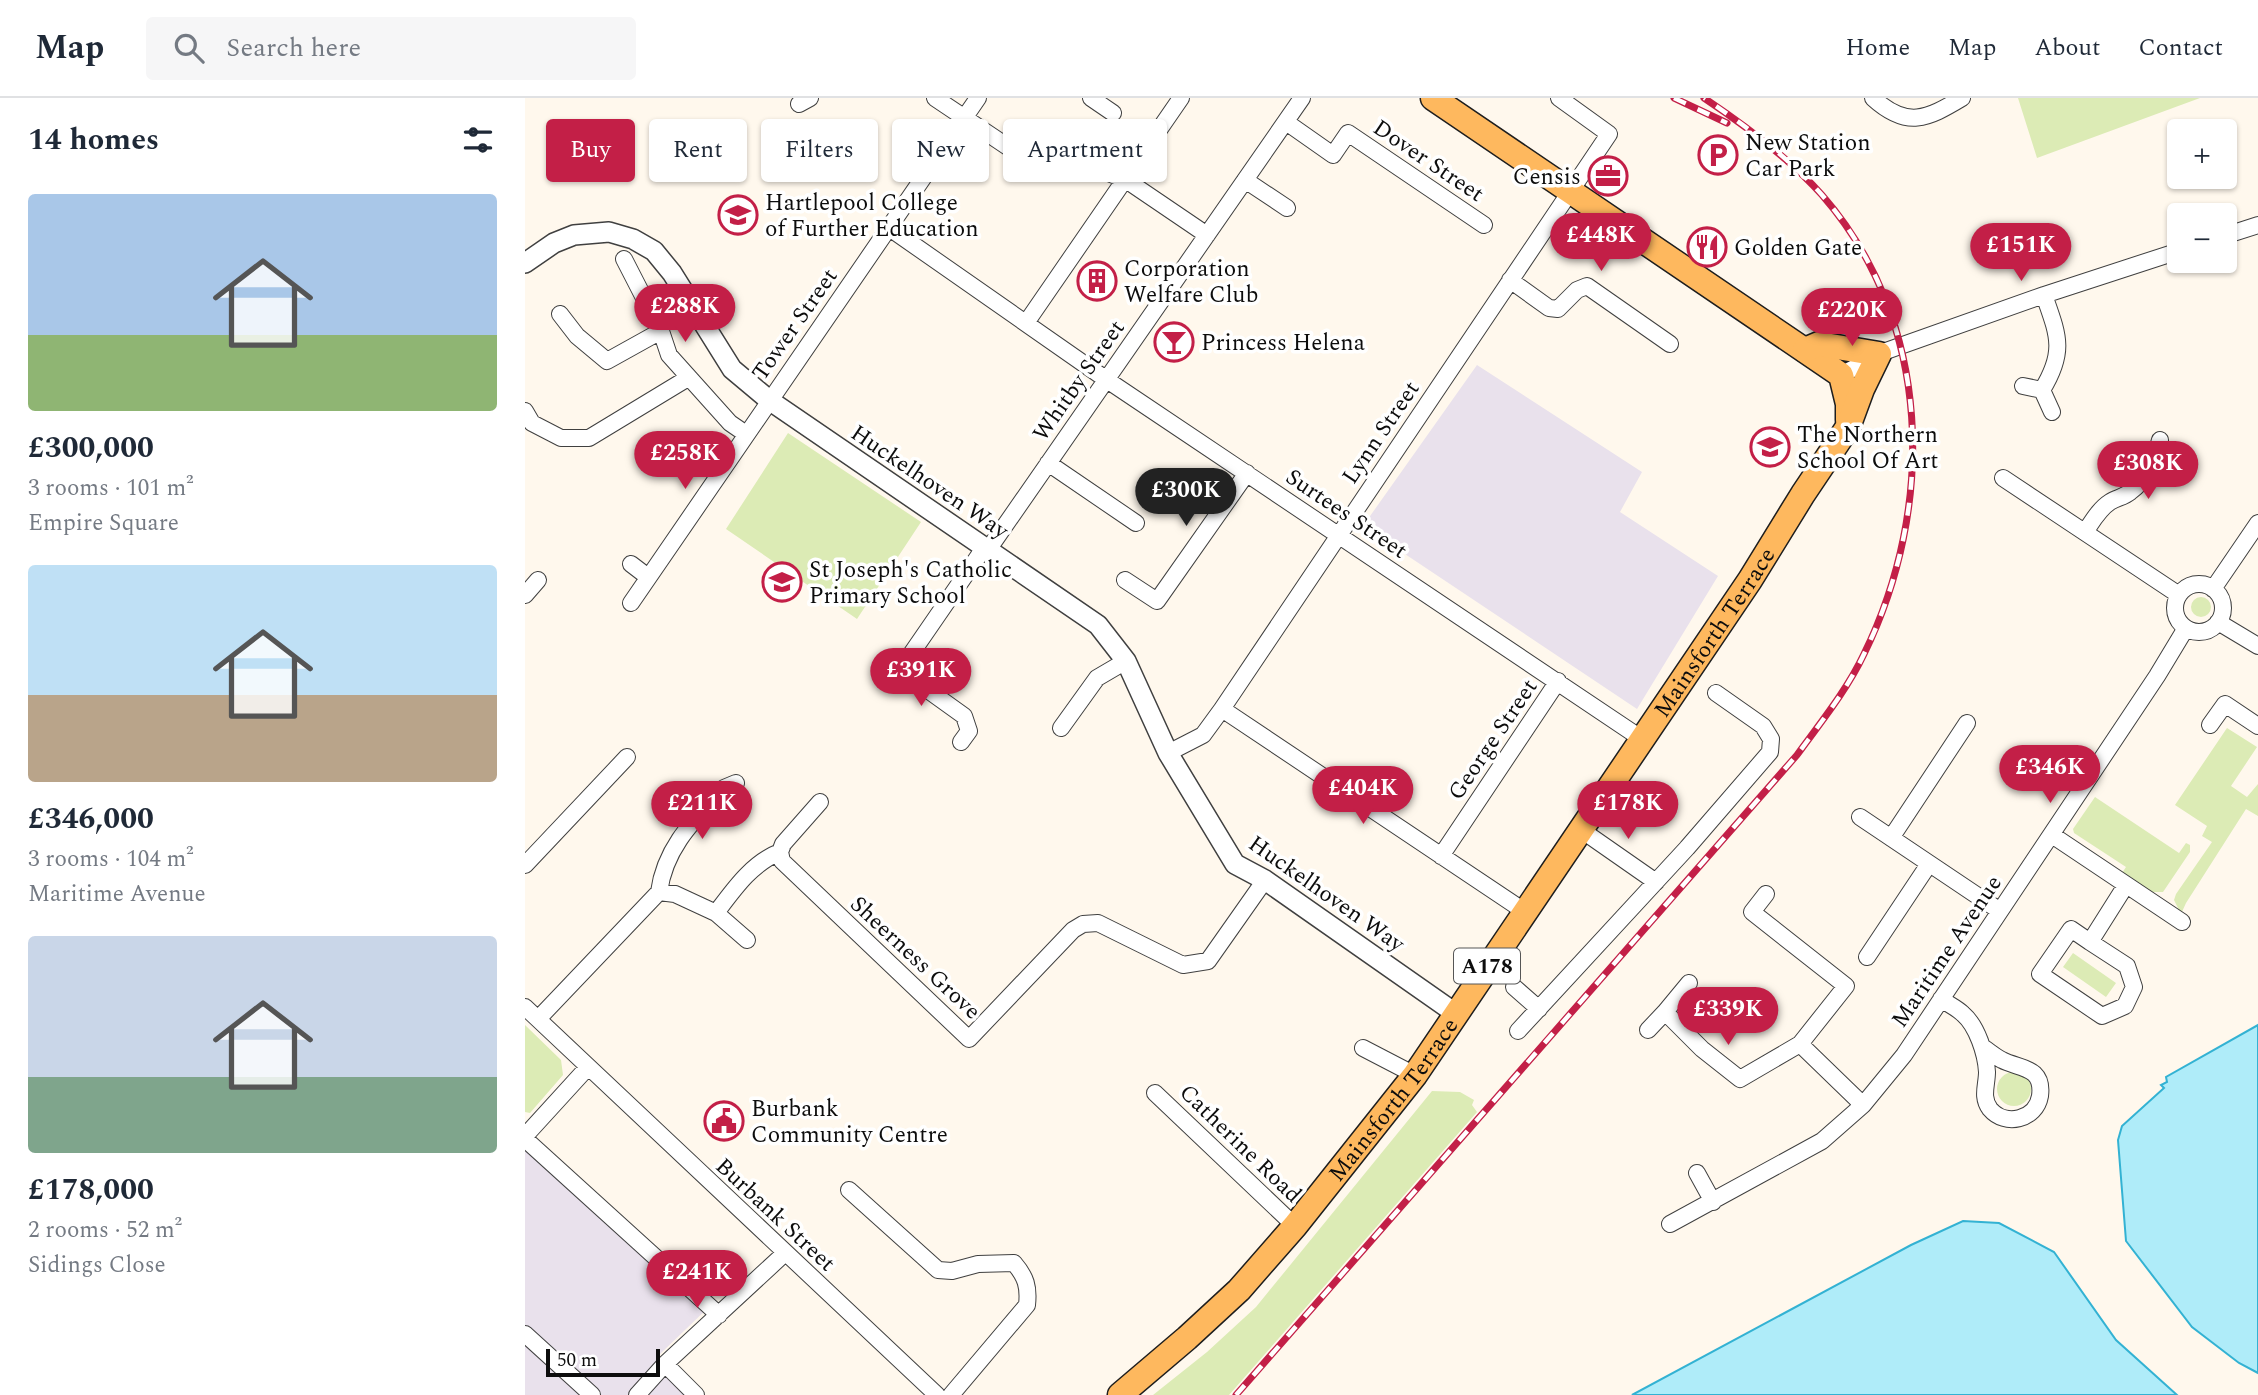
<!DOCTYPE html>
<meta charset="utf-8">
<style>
:root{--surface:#fff;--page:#f6f6f7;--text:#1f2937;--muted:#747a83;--line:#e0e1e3;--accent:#c31f47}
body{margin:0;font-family:Spectral,serif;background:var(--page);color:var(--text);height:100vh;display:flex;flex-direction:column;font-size:26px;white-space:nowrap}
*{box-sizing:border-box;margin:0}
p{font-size:23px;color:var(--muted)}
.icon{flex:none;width:38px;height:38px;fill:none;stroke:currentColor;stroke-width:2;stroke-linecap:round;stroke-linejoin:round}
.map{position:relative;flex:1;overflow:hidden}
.side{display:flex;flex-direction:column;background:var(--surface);width:525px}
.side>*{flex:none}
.banner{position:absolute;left:21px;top:21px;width:665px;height:63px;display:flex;gap:14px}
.controls{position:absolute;left:1642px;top:21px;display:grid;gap:14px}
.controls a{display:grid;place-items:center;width:70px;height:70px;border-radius:7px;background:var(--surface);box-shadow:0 2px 5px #0004;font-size:35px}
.scale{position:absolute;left:21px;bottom:18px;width:114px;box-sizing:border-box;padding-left:7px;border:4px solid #0d0d0d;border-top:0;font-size:19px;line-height:24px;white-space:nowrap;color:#0d0d0d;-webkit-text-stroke:5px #fff;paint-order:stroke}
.price{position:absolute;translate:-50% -60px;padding:0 16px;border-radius:24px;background:var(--accent);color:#fff;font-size:23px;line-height:46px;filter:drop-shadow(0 2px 4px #0008)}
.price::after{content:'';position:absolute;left:50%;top:42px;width:21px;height:16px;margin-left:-10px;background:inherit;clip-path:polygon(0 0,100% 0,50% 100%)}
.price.current{background:#222;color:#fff}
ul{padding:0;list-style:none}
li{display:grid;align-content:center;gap:14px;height:371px;padding:0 28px}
li span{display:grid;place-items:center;height:217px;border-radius:7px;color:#555}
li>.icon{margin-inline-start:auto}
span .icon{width:126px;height:126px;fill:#fffc;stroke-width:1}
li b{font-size:30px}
h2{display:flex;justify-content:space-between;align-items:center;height:84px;padding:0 28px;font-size:30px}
.tag{padding:0 24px;border-radius:7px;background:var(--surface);box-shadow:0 2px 5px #0004;font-size:24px;line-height:63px}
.tag.current{background:var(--accent);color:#fff}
header{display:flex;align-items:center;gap:42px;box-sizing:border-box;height:98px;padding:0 35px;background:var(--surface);border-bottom:2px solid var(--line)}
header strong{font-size:33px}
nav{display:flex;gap:38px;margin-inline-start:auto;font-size:24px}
.search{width:490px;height:63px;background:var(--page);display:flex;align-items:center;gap:18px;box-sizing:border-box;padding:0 24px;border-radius:7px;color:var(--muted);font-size:26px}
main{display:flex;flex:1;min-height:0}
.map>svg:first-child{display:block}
.industrial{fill:#e9e1ec}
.green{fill:#dcebb5}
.water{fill:#afecf9;stroke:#33b2d3;stroke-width:2}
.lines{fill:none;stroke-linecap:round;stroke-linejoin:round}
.minor-casing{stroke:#404040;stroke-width:18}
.tertiary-casing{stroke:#404040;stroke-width:22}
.primary-casing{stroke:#1e1e1e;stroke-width:27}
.minor{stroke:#fff;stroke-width:16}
.tertiary{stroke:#fff;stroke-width:19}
.primary{stroke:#feb85e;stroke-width:24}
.rail-casing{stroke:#c31f47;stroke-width:7}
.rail{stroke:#fff;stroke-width:4.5;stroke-dasharray:13;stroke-linecap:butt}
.labels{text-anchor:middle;stroke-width:7;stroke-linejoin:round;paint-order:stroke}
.shield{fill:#fff;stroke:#565656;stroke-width:2}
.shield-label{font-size:21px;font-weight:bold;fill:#0d0d0d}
.poi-label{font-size:23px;fill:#0d0d0d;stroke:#fff;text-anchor:start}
.street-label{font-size:23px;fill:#0d0d0d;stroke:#fff}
</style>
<header>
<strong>Map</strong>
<div class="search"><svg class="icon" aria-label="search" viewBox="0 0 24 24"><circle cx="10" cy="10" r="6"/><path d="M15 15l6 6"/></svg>Search here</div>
<nav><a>Home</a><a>Map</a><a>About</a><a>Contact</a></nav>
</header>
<main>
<section class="side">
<h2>14 homes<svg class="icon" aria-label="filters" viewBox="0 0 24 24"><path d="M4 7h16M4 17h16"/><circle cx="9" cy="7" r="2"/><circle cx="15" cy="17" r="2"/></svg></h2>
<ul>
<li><span style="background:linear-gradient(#a9c7e8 65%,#8fb573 0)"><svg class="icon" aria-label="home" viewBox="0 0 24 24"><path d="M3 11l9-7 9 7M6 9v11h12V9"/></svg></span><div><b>£300,000</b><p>3 rooms · 101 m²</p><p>Empire Square</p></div></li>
<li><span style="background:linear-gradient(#bfe0f5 60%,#b9a48a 0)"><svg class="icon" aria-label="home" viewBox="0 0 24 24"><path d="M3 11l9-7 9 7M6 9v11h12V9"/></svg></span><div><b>£346,000</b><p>3 rooms · 104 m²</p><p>Maritime Avenue</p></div></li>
<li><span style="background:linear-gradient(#c9d6e8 65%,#7fa58c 0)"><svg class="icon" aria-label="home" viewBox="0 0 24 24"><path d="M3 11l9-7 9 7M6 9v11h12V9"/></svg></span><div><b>£178,000</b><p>2 rooms · 52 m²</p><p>Sidings Close</p></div></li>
</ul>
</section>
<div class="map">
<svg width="1733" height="1297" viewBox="0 0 1733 1297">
<rect width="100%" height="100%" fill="#fff8ed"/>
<path class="industrial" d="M952,267L1117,374L1095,414L1193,478L1112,611L838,428Z
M0,1048L187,1206L134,1257L169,1297H0Z"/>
<path class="green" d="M1493,0H1675L1512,60Z
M263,335L396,424L332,521L201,431Z
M1666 509a10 10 0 1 1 20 0a10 10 0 1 1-20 0Z
M1702,630L1732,649L1706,688L1722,699L1733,686V718L1721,711L1661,805L1656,816L1649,802L1651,796L1687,744L1677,738L1682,728L1650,707Z
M1570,699L1654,755L1661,745L1665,747V754L1638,794H1625L1597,775L1601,769L1549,735L1548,731Z
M1548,855L1591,885L1581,899L1538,869Z
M0,927L36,962L38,977L5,1015L0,1014Z
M1472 991a17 17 0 1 1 34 0a17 17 0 1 1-34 0Z
M907,993L935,994L949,1002L947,1007L952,1014L704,1297H628L682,1254L731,1209Z"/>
<path class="water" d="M1733,927V1275L1714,1265L1667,1229L1601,1143L1593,1042L1597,1028L1639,990L1636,987L1642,984L1641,979Z
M1438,1123L1474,1125L1529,1154L1591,1242L1652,1297H1107L1386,1147Z"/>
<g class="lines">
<g class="minor-casing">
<path id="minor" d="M410,0L483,49L553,63L601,82L682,137
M566,0L588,15
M1348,0C1382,31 1402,21 1437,0
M274,6L285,0
M761,24L808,57L823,35L959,127
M720,82L762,110
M363,129L582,282L1117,641
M1699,138L1733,127
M99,161L136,233L144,257L205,325L221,336
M985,182L1024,210L1033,211L1052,192L1062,188L1145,246
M35,216L52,238L82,263L136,233
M501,225L656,0
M1316,277L1361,253L1519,197L1654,153
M1498,288L1517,292
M1517,292C1541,253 1533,237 1519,197
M1517,292L1527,314
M0,313L7,325L36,340H64L163,280
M523,365L611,425
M1478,380L1654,497
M1560,434C1567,424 1574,411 1585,404C1591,400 1599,399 1605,394C1623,381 1630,362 1635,342
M463,452L777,0
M106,466L123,479
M600,482L632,503L722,375
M1650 510a24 24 0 1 1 48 0a24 24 0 1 1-48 0Z
M1688,491L1733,425
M0,497L13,482
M106,505L453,0
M1693,524L1733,548
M697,611L999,813
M1685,627L1700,606L1733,628
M536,630L572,580L601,563
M436,644L444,633L439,618L375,572L459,450
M643,655L678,637L697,611L1084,36L1034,0
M295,704L258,746L255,754L257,763L444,941L548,832L558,826L573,825L658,867L683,863L740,782
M1335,719L1475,813
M1055,731L1131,784
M1527,737L1657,824
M1366,740L1442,625
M916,758L1033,583
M0,767L102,659
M134,794C140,749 169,722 199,690L211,685
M1241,796L1227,814L1321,888L1275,946L1338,1007
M191,815C209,791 227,765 255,754
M1565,844L1546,831L1515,876L1577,918L1600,908L1609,889L1602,868L1565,844L1601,787
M1342,859L1404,766
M1164,885L1140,914L1177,951L1215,981L1275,946
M989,889L1014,911
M1416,901C1423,906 1432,910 1438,916C1452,928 1461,956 1462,974C1462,987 1456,999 1465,1011C1480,1029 1511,1022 1515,998C1519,968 1494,971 1477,962C1471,959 1465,954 1459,950
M0,909L412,1297
M13,921L134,794L150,796L191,815L222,842
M1123,932L1140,914
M993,933L1162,750L1245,654L1246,641L1238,628L1191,595
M838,950L890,977
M630,995L770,1128
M0,1038L63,969
M0,1041L194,1217
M1172,1075L1188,1104
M324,1092L413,1172L427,1173L453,1166L489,1165C501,1179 504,1189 502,1207L426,1297
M1145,1126L1297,1043L1338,1007L1379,957L1632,578L1661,530
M0,1236L67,1297
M140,1266L171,1297
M112,1297L140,1266L260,1155"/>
</g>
<g class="tertiary-casing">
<path id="tertiary" d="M0,165L29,145L49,137L84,134L108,141L129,153L147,175L207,271L244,302L573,527L601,563L643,655L710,766L740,782L930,915"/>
</g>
<g class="primary-casing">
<g id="primary">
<path d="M908,0L1316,277L1323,306V322"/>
<path id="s1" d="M595,1297L662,1240L714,1192L770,1128L890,977L1225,482L1278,396L1323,329L1337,291L1354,256L1294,246L1280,252"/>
</g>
</g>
<use href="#minor" class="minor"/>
<use href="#tertiary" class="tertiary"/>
<use href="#primary" class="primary"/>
<g class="rail-casing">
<path id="rail" d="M1149,0L1202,25
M711,1297L1272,657C1296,624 1322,592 1339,556C1411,409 1408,224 1297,97C1263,59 1221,28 1179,0"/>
</g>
<use href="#rail" class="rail"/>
</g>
<defs>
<g id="parking-ring" transform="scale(2.0125)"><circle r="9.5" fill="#fff" stroke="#c31f47" stroke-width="1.5"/><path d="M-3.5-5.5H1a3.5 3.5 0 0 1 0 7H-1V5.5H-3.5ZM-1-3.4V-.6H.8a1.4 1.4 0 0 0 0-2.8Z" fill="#c31f47"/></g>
<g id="office-ring" transform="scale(2.0125)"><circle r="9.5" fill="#fff" stroke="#c31f47" stroke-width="1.5"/><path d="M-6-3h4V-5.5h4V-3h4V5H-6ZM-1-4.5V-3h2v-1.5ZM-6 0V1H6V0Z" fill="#c31f47"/></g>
<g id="university-ring" transform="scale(2.0125)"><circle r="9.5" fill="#fff" stroke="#c31f47" stroke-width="1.5"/><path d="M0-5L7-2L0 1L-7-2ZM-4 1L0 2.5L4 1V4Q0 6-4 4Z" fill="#c31f47"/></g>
<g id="restaurant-ring" transform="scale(2.0125)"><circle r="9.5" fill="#fff" stroke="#c31f47" stroke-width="1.5"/><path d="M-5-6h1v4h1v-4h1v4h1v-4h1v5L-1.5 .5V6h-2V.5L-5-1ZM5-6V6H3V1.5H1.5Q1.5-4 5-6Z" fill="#c31f47"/></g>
<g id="building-ring" transform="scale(2.0125)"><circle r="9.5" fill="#fff" stroke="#c31f47" stroke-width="1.5"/><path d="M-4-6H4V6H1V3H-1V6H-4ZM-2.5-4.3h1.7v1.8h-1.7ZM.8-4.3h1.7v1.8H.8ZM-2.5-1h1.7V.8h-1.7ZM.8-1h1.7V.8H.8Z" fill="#c31f47"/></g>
<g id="bar-ring" transform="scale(2.0125)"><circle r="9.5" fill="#fff" stroke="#c31f47" stroke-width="1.5"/><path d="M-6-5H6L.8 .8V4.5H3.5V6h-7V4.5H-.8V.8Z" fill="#c31f47"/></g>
<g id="school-ring" transform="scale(2.0125)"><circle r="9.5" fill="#fff" stroke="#c31f47" stroke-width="1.5"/><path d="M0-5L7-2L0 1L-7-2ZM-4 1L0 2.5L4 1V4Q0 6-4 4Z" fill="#c31f47"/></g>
<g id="civic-ring" transform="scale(2.0125)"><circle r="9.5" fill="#fff" stroke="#c31f47" stroke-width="1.5"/><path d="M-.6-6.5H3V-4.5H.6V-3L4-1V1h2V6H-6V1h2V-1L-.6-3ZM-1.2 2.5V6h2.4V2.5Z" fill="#c31f47"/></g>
</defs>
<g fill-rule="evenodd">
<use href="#parking-ring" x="1193" y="57"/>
<use href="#office-ring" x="1083" y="78"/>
<use href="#university-ring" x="213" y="117"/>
<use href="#restaurant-ring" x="1182" y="149"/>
<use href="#building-ring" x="572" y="183"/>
<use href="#bar-ring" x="649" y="244"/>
<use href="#university-ring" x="1245" y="349"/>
<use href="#school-ring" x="257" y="484"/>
<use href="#civic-ring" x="199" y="1023"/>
</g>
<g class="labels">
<rect class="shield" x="929" y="850.5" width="66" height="35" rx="5"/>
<g class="shield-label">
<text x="962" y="875">A178</text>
</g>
<g class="poi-label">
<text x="1220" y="52">New Station<tspan x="1220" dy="26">Car Park</tspan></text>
<text x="1056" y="86" text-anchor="end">Censis</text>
<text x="240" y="112">Hartlepool College<tspan x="240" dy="26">of Further Education</tspan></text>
<text x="1209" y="157">Golden Gate</text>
<text x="599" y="178">Corporation<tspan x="599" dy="26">Welfare Club</tspan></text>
<text x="676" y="252">Princess Helena</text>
<text x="1272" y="344">The Northern<tspan x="1272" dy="26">School Of Art</tspan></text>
<text x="284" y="479">St Joseph's Catholic<tspan x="284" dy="26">Primary School</tspan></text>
<text x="226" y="1018">Burbank<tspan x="226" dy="26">Community Centre</tspan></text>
</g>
<g class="street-label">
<text transform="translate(904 62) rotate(34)" y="8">Dover Street</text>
<text transform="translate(269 226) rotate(-55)" y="8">Tower Street</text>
<text transform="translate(553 282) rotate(-55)" y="8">Whitby Street</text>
<text transform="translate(855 334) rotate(-56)" y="8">Lynn Street</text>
<text transform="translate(405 383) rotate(34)" y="8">Huckelhoven Way</text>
<text transform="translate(822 415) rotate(34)" y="8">Surtees Street</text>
<text dy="8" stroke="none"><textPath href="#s1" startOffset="971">Mainsforth Terrace</textPath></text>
<text transform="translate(967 641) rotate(-56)" y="8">George Street</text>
<text transform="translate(802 795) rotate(35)" y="8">Huckelhoven Way</text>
<text transform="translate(1421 853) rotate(-56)" y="8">Maritime Avenue</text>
<text transform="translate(391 859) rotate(43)" y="8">Sheerness Grove</text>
<text dy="8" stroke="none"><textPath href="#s1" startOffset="404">Mainsforth Terrace</textPath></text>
<text transform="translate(716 1045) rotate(44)" y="8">Catherine Road</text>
<text transform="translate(251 1116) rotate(43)" y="8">Burbank Street</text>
</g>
</g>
</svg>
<div class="controls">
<a>+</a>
<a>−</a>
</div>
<div class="scale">50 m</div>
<b class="price" style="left:1076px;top:175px">£448K</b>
<b class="price" style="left:1496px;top:185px">£151K</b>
<b class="price" style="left:160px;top:246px">£288K</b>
<b class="price" style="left:1327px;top:250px">£220K</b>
<b class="price" style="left:160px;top:393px">£258K</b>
<b class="price" style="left:1623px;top:403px">£308K</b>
<b class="price current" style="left:661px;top:430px">£300K</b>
<b class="price" style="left:396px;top:610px">£391K</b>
<b class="price" style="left:1525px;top:707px">£346K</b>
<b class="price" style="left:838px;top:728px">£404K</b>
<b class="price" style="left:177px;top:743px">£211K</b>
<b class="price" style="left:1103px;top:743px">£178K</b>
<b class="price" style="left:1203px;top:949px">£339K</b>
<b class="price" style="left:172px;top:1212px">£241K</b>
<div class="banner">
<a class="tag current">Buy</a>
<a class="tag">Rent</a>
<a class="tag">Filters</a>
<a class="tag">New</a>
<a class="tag">Apartment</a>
</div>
</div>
</main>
